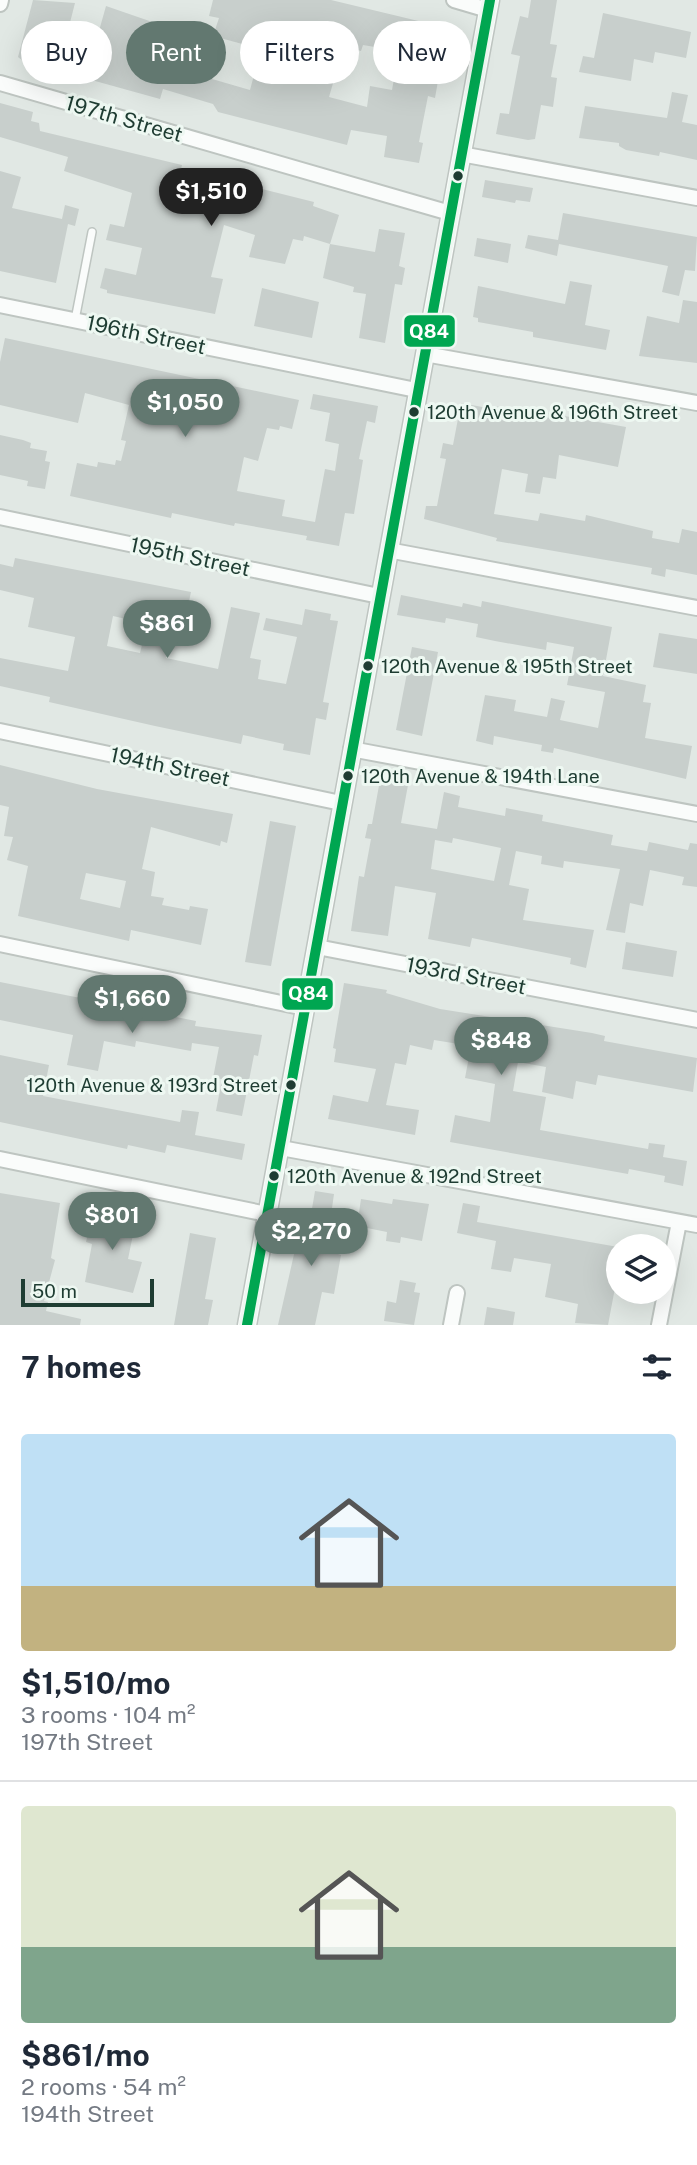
<!DOCTYPE html>
<meta charset="utf-8">
<style>
:root{--surface:#fff;--page:#f6f6f7;--text:#1f2937;--muted:#747a83;--line:#e0e1e3;--accent:#627870}
body{margin:0;font-family:"Public Sans",sans-serif;background:var(--page);color:var(--text);height:100vh;display:flex;flex-direction:column;font-size:26px;white-space:nowrap}
*{box-sizing:border-box;margin:0}
p{font-size:23px;color:var(--muted)}
.icon{flex:none;width:38px;height:38px;fill:none;stroke:currentColor;stroke-width:2;stroke-linecap:round;stroke-linejoin:round}
.map{position:relative;height:1325px;overflow:hidden}
.panel{display:flex;flex-direction:column;background:var(--surface);flex:1}
.panel>*{flex:none}
.hud{position:absolute;left:21px;top:21px;width:656px;height:63px;display:flex;gap:14px}
.controls{position:absolute;left:606px;top:1234px;display:grid;gap:14px}
.controls a{display:grid;place-items:center;width:70px;height:70px;border-radius:50%;background:var(--surface);box-shadow:0 7px 28px #0002;font-size:35px}
.scale{position:absolute;left:21px;bottom:18px;width:133px;box-sizing:border-box;padding-left:7px;border:4px solid #1e3c32;border-top:0;font-size:19px;line-height:24px;white-space:nowrap;color:#1e3c32;-webkit-text-stroke:5px #eef8f2;paint-order:stroke}
.price{position:absolute;translate:-50% -60px;padding:0 16px;border-radius:24px;background:var(--accent);color:#fff;font-size:23px;line-height:46px;filter:drop-shadow(0 2px 4px #0008)}
.price::after{content:'';position:absolute;left:50%;top:42px;width:21px;height:16px;margin-left:-10px;background:inherit;clip-path:polygon(0 0,100% 0,50% 100%)}
.price.current{background:#222;color:#fff}
ul{padding:0;list-style:none}
li{display:grid;align-content:center;gap:14px;height:371px;padding:0 21px}
li+li{border-top:2px solid var(--line)}
li span{display:grid;place-items:center;height:217px;border-radius:7px;color:#555}
li>.icon{margin-inline-start:auto}
span .icon{width:126px;height:126px;fill:#fffc;stroke-width:1}
li b{font-size:30px}
h2{display:flex;justify-content:space-between;align-items:center;height:84px;padding:0 21px;font-size:30px}
.chip{padding:0 24px;border-radius:32px;background:var(--surface);box-shadow:0 7px 28px #0002;font-size:24px;line-height:63px}
.chip.current{background:var(--accent);color:#fff}
.map>svg:first-child{display:block}
.building{fill:#c8cfcc;fill-rule:evenodd}
.lines{fill:none;stroke-linecap:round;stroke-linejoin:round}
.service-casing{stroke:#bec5c1;stroke-width:10}
.minor-casing{stroke:#bec5c1;stroke-width:18}
.tertiary-casing{stroke:#bec5c1;stroke-width:21}
.service{stroke:#fafcfb;stroke-width:7}
.minor{stroke:#fafcfb;stroke-width:14}
.tertiary{stroke:#fafcfb;stroke-width:18}
.bus-1-casing{stroke:#eef8f2;stroke-width:16}
.bus-1{stroke:#00a651;stroke-width:10}
.bus-dot{fill:#1e3c32;stroke:#eef8f2;stroke-width:2.5}
.labels{text-anchor:middle;stroke-width:6;stroke-linejoin:round;paint-order:stroke}
.bus-label{font-size:19px;fill:#1e3c32;stroke:#eef8f2;text-anchor:start}
.street-label{font-size:21px;fill:#1e3c32;stroke:#eef8f2}
.line-badge{stroke:#eef8f2;stroke-width:2.5}
.badge-label{font-size:19px;text-anchor:middle;font-weight:bold;fill:#fff}
</style>
<div class="map">
<svg width="697" height="1325" viewBox="0 0 697 1325">
<rect width="100%" height="100%" fill="#e1e8e4"/>
<path class="building" d="M33,0L75,3L62,54L66,57L94,64L103,33L99,31L106,6L161,25L151,56L178,64L181,53L216,63L212,79L250,90L261,49L213,36L219,18L209,16L213,0H331L431,24L426,55L442,58L435,98L428,96L419,142L423,143L419,163L384,157L387,136L351,130L347,145L218,112L213,104L163,89L160,99L23,61L18,57ZM308,36L361,51L363,45L399,51L392,90L370,86L367,107L329,97L336,73L301,62Z
M531,0H557L550,44L557,45L551,77L557,78L553,107L541,105L535,139L528,140L496,134L500,113L509,114L520,56L511,54L520,16L528,18Z
M603,13L691,32L686,58L655,52L653,63L634,59L631,81L579,72L583,56L594,58Z
M672,92L688,95L682,122L697,125V160L660,152L659,156L626,150L619,146V143L579,138L585,106L667,118Z
M0,103L33,112L31,121L39,123L40,131L182,165L180,173L206,181L229,186L230,181L314,202L313,206L339,215L330,244L375,252L379,229L405,233L399,266L405,268L402,285L395,284L385,343L359,338L366,294L353,292L354,287L323,278L330,244L304,236L303,241L293,239L285,264L249,257L255,235L224,225L211,277L223,279L215,314L107,293V290L100,288L105,268L136,275L142,248L106,240L110,224L124,227L132,193L64,171L68,157L0,137Z
M0,171L21,177L12,208L62,219L65,205L79,209L75,226L68,224L56,283L0,271Z
M485,180L533,188L530,202L516,200L515,203L482,197Z
M563,213L697,237L695,271L685,270L679,296L662,292L668,266L559,244L557,256L525,248L528,235L558,240Z
M477,238L511,244L508,263L474,256Z
M570,281L592,285L585,325L610,330L606,350L533,337V332L478,322V318L473,317L478,286L565,304Z
M262,288L319,302L312,338L254,326Z
M683,300L697,302V363L639,356L647,316L679,323Z
M5,338L299,400L292,429L280,426L279,430L267,428L258,461L244,457L237,491L285,500L282,516L315,522L325,469L335,471L339,444L325,441L330,413L310,409L313,394L378,406L375,423L367,421L359,459L363,460L354,514L345,513L339,546L306,540L307,536L235,523L234,526L172,513L171,518L70,496L77,463L97,467L98,462L115,465L116,460L121,461L126,441L121,440L129,405L85,393L78,423L0,405V362Z
M461,403L493,409V406L542,412L626,427L618,467L559,455L556,479L543,477L540,494L525,492L528,474L502,469L494,514L538,521L540,513L585,521L586,515L653,531L652,538L679,543L682,529L697,532V575L666,569L665,577L651,574L652,568L496,541L497,538L424,519L426,506H437L446,459L440,458L443,443L453,445Z
M0,435L23,440L31,443L30,448L47,451L45,461L50,462L45,489L27,486L28,481L0,475Z
M15,558L191,592L183,630L172,628L166,658L218,669L231,607L260,613L250,658L261,660L258,679L286,684L297,637L263,630L266,618L302,625L305,609L331,614L330,620L338,621L323,702L329,703L326,720L316,718L310,755L283,750L284,744L243,735L241,744L155,726L49,702L50,697L0,686V658L68,671L75,637L28,627L34,598L0,590V564L13,567ZM113,616L147,624L140,653L107,646Z
M401,595L462,607L463,603L481,607L482,601L612,627L603,676L646,685L643,702L651,703L645,738L692,746L686,779L554,748L553,753L541,751L542,745L494,736L493,745L476,741L485,695L516,700L514,711L547,717L551,698L565,701L560,720L598,728L605,692L567,685L574,647L547,642L546,650L495,641L476,637L478,624L446,618L445,623L397,615Z
M659,633L697,639V674L653,667Z
M412,647L438,652L422,736L396,730Z
M0,765L97,789L233,814L227,843L221,841L220,846L151,827L142,869L155,872L151,896L164,898L162,905L189,910L190,906L208,909L201,945L131,930L129,941L18,916L28,866L7,860L13,837L4,836L9,807L0,805ZM86,873L126,881L120,908L80,899Z
M380,780L408,785L401,823L437,829L444,792L460,796L458,807L505,816L506,808L543,815L542,821L613,835L611,845L647,851L649,842L688,850L690,843L697,844V887L682,885L684,877L650,870L643,906L630,903L625,933L606,930L620,869L564,861L563,868L541,864L542,856L516,851L509,885L529,889L523,920L594,930L586,968L570,964L571,958L472,938L470,947L428,939L436,893L395,886L388,936L351,931L359,876L364,877L371,839L365,838L368,824H372ZM453,838L501,848L494,881L431,869L435,840L452,843Z
M270,821L296,826L271,966L245,962Z
M626,942L677,951L673,977L622,969Z
M0,982L196,1021L195,1026L262,1035L258,1056L254,1055L242,1116L216,1111L222,1079L213,1078L219,1047L192,1043L191,1051L136,1041L135,1047L104,1041L98,1071L67,1065L73,1035L0,1020Z
M344,983L387,990L386,993L440,1009L592,1033L605,1036L604,1041L697,1058L693,1092L598,1075L596,1085L576,1081L573,1099L542,1092L546,1067L518,1062L513,1091L546,1097L540,1130L648,1149L649,1143L665,1145L663,1157L687,1161L683,1186L664,1182L665,1176L629,1169L628,1174L450,1142L455,1115L490,1122L495,1084L465,1078L471,1046L434,1040L432,1050L410,1045L406,1065L395,1063L386,1105L419,1110L415,1135L328,1119L333,1095L368,1102L376,1069L334,1062L336,1049L333,1048Z
M0,1055L49,1065L43,1096L180,1122L182,1110L199,1112L195,1135L245,1144L242,1160L167,1145L165,1153L128,1145L127,1149L0,1122Z
M315,1191L334,1194L326,1250L341,1255L334,1294L322,1292L315,1325H278L297,1241L306,1244Z
M0,1193L60,1203L51,1258L55,1260L44,1301L48,1302L46,1311L81,1319L80,1325H0Z
M361,1199L392,1204L393,1199L429,1204L422,1241L401,1237L400,1243L386,1241L387,1232L357,1226Z
M463,1203L480,1206L477,1222L618,1247V1272L608,1325L575,1323L578,1304L545,1297L551,1264L514,1258L511,1272L491,1269L496,1241L457,1233Z
M94,1209L136,1220L128,1259L142,1262L133,1293L85,1282L92,1244L86,1242Z
M190,1233L216,1238L205,1299L213,1300L208,1325H174Z
M400,1280L416,1283L414,1292L420,1293L414,1325L384,1321L387,1301L396,1303Z
M487,1307L515,1312L513,1325H484Z"/>
<g class="lines">
<g class="service-casing">
<path id="service" d="M75,320L92,232"/>
</g>
<g class="minor-casing">
<path id="minor" d="M454,0L488,10
M0,4L1,0
M0,83L450,213
M461,154L697,198
M0,305L416,390
M425,354L697,403
M0,517L379,596
M388,550L697,608
M0,731L341,803
M351,749L697,814
M0,944L305,1008
M317,947L697,1020
M281,1148L697,1225
M0,1159L267,1214
M451,1325L457,1293
M659,1325L679,1222"/>
</g>
<g class="tertiary-casing">
<path id="tertiary" d="M247,1325L490,0"/>
</g>
<use href="#service" class="service"/>
<use href="#minor" class="minor"/>
<use href="#tertiary" class="tertiary"/>
<g class="bus-1-casing">
<path id="bus-1" d="M247,1325L490,0"/>
</g>
<use href="#bus-1" class="bus-1"/>
</g>
<g class="bus-dot">
<circle cx="458" cy="176" r="6"/>
<circle cx="414" cy="412" r="6"/>
<circle cx="368" cy="666" r="6"/>
<circle cx="348" cy="776" r="6"/>
<circle cx="291" cy="1085" r="6"/>
<circle cx="274" cy="1176" r="6"/>
</g>
<g class="labels">
<g class="bus-label">
<text x="427" y="419">120th Avenue &amp; 196th Street</text>
<text x="381" y="673">120th Avenue &amp; 195th Street</text>
<text x="361" y="783">120th Avenue &amp; 194th Lane</text>
<text x="278" y="1092" text-anchor="end">120th Avenue &amp; 193rd Street</text>
<text x="287" y="1183">120th Avenue &amp; 192nd Street</text>
</g>
<g class="street-label">
<text transform="translate(124 119) rotate(16)" y="7">197th Street</text>
<text transform="translate(146 335) rotate(12)" y="7">196th Street</text>
<text transform="translate(190 557) rotate(12)" y="7">195th Street</text>
<text transform="translate(170 767) rotate(12)" y="7">194th Street</text>
<text transform="translate(466 976) rotate(11)" y="7">193rd Street</text>
</g>
</g>
<g class="line-badge">
<rect x="403" y="314" width="53" height="34" rx="7" fill="#00a651"/>
<rect x="281" y="977" width="53" height="34" rx="7" fill="#00a651"/>
</g>
<g class="badge-label">
<text x="429" y="338">Q84</text>
<text x="308" y="1000">Q84</text>
</g>
</svg>
<div class="controls">
<a><svg class="icon" aria-label="layers" viewBox="0 0 24 24"><path d="M12 4l9 5-9 5-9-5zM3 14l9 5 9-5"/></svg></a>
</div>
<div class="scale">50 m</div>
<b class="price current" style="left:211px;top:228px">$1,510</b>
<b class="price" style="left:185px;top:439px">$1,050</b>
<b class="price" style="left:167px;top:660px">$861</b>
<b class="price" style="left:132px;top:1035px">$1,660</b>
<b class="price" style="left:501px;top:1077px">$848</b>
<b class="price" style="left:112px;top:1252px">$801</b>
<b class="price" style="left:311px;top:1268px">$2,270</b>
<div class="hud">
<a class="chip">Buy</a>
<a class="chip current">Rent</a>
<a class="chip">Filters</a>
<a class="chip">New</a>
</div>
</div>
<section class="panel">
<h2>7 homes<svg class="icon" aria-label="filters" viewBox="0 0 24 24"><path d="M4 7h16M4 17h16"/><circle cx="9" cy="7" r="2"/><circle cx="15" cy="17" r="2"/></svg></h2>
<ul>
<li><span style="background:linear-gradient(#bfe0f5 70%,#c2b280 0)"><svg class="icon" aria-label="home" viewBox="0 0 24 24"><path d="M3 11l9-7 9 7M6 9v11h12V9"/></svg></span><div><b>$1,510/mo</b><p>3 rooms · 104 m²</p><p>197th Street</p></div></li>
<li><span style="background:linear-gradient(#dfe7d0 65%,#7fa58c 0)"><svg class="icon" aria-label="home" viewBox="0 0 24 24"><path d="M3 11l9-7 9 7M6 9v11h12V9"/></svg></span><div><b>$861/mo</b><p>2 rooms · 54 m²</p><p>194th Street</p></div></li>
</ul>
</section>
